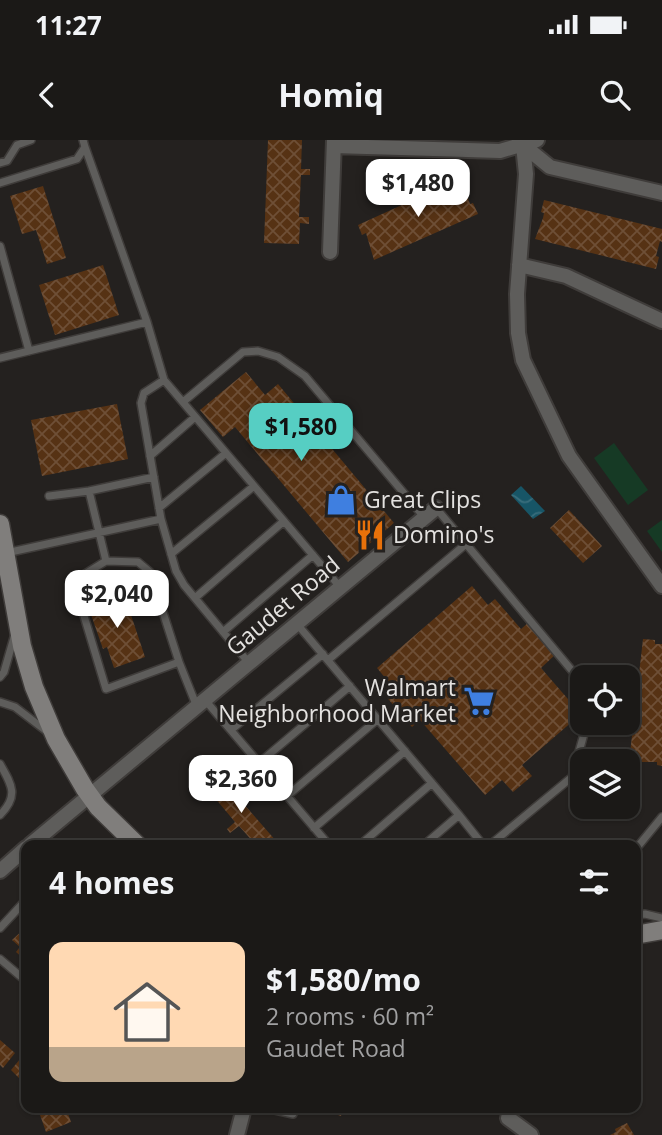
<!DOCTYPE html>
<meta charset="utf-8">
<style>
:root{--surface:#1b1917;--page:#282624;--text:#f1f3f6;--muted:#a0a0a1;--line:#393836;--accent:#56cec3}
body{margin:0;font-family:"Open Sans",sans-serif;background:var(--page);color:var(--text);height:100vh;display:flex;flex-direction:column;font-size:26px;white-space:nowrap}
*{box-sizing:border-box;margin:0}
p{font-size:23px;color:var(--muted)}
.icon{flex:none;width:38px;height:38px;fill:none;stroke:currentColor;stroke-width:2;stroke-linecap:round;stroke-linejoin:round}
.map{position:relative;flex:1;overflow:hidden}
.details{position:absolute;left:21px;top:700px;width:620px;height:273px;display:flex;flex-direction:column;background:var(--surface);border-radius:14px;box-shadow:0 2px 5px #0004,0 0 0 2px var(--line)}
.details>*{flex:none}
.buttons{position:absolute;left:570px;top:525px;display:grid;gap:14px}
.buttons a{display:grid;place-items:center;width:70px;height:70px;border-radius:14px;background:var(--surface);box-shadow:0 2px 5px #0004,0 0 0 2px var(--line);font-size:35px}
.price{position:absolute;translate:-50% -60px;padding:0 16px;border-radius:14px;background:#fff;color:#222;font-size:23px;line-height:46px;filter:drop-shadow(0 2px 4px #0008)}
.price::after{content:'';position:absolute;left:50%;top:42px;width:21px;height:16px;margin-left:-10px;background:inherit;clip-path:polygon(0 0,100% 0,50% 100%)}
.price.current{background:var(--accent);color:#111}
ul{padding:0;list-style:none}
li{display:flex;align-items:center;gap:21px;height:175px;padding:0 28px}
li+li{border-top:2px solid var(--line)}
li span{display:grid;place-items:center;flex:none;width:196px;height:140px;border-radius:14px;color:#555}
li>.icon{margin-inline-start:auto}
span .icon{width:84px;height:84px;fill:#fffc;stroke-width:1}
li b{font-size:30px}
h2{display:flex;justify-content:space-between;align-items:center;height:84px;padding:0 28px;font-size:30px}
.status{display:flex;justify-content:space-between;align-items:center;height:49px;padding:0 35px;background:var(--surface);direction:ltr}
.status svg{height:19px;fill:currentColor}
header{display:flex;justify-content:space-between;align-items:center;height:91px;padding:0 28px;background:var(--surface);font-size:32px;font-weight:700}
.map>svg:first-child{display:block}
.green{fill:#163a25}
.water{fill:url(#water-waves)}
.building{fill:url(#building-cross-hatch)}
.lines{fill:none;stroke-linecap:round;stroke-linejoin:round}
.lane-casing{stroke:#3f3c3a;stroke-width:10}
.street-casing{stroke:#3f3c3a;stroke-width:18}
.secondary-casing{stroke:#3f3c3a;stroke-width:21}
.lane{stroke:#5e5d5b;stroke-width:7}
.street{stroke:#5e5d5b;stroke-width:14}
.secondary{stroke:#807e7c;stroke-width:18}
.labels{text-anchor:middle;stroke-width:6;stroke-linejoin:round;paint-order:stroke}
.poi-label{font-size:23px;fill:#e4e2e0;stroke:#24211f;text-anchor:start}
.street-label{font-size:23px;fill:#e4e2e0;stroke:#24211f}
</style>
<div class="status"><b>11:27</b><svg viewBox="0 0 49 12"><path d="M0 12V9h3v3zM5 12V6h3v6zM10 12V3h3v9zM15 12V0h3v12zM26 1h20v11H26zM47 4h2v5h-2z"/></svg></div>
<header><svg class="icon" aria-label="back" viewBox="0 0 24 24"><path d="M15 5l-7 7 7 7"/></svg>Homiq<svg class="icon" aria-label="search" viewBox="0 0 24 24"><circle cx="10" cy="10" r="6"/><path d="M15 15l6 6"/></svg></header>
<div class="map">
<svg width="662" height="995" viewBox="0 0 662 995">
<defs>
<pattern id="water-waves" width="16" height="10" patternUnits="userSpaceOnUse" patternTransform="scale(1.75)"><rect width="16" height="10" fill="#175566"/><path d="M0 5q4-4 8 0t8 0" fill="none" stroke="#396d7c"/></pattern>
<pattern id="building-cross-hatch" width="8" height="8" patternUnits="userSpaceOnUse" patternTransform="scale(1.75)"><rect width="8" height="8" fill="#563214"/><path d="M0 0l8 8M0 8l8-8" fill="none" stroke="#6e4f36"/></pattern>
</defs>
<rect width="100%" height="100%" fill="#24211f"/>
<path class="green" d="M614,303L648,350L628,365L594,318Z
M662,380V412L647,391Z"/>
<path class="water" d="M521,346L545,371L533,379L511,355Z"/>
<path class="building" d="M268,0H302L301,29H310V35H301L299,77H309V84L300,83L299,104L264,103Z
M461,38L470,64L473,63L478,74L374,120L366,93L362,95L358,85Z
M43,46L66,118L47,124L36,90L22,94L10,56Z
M544,60L662,89V102L660,101L656,116L659,117L656,129L535,99L543,78L544,73L541,72Z
M103,125L119,175L55,195L39,145Z
M246,232L265,255L278,244L394,383L348,422L235,287L223,297L200,270Z
M117,264L128,319L42,336L31,280Z
M569,370L602,406L583,423L550,388Z
M472,446L488,465L495,459L521,489L529,482L556,514L541,528L581,574L522,625L532,636L513,652L502,640L485,655L420,580L412,587L378,547L387,540L377,528Z
M124,454L145,517L114,528L107,507L103,509L88,466Z
M643,499L655,500V504H662V626L657,625V622H629Z
M222,639L277,702L274,705H256L239,686L230,693L227,689L235,682L209,651Z
M26,783V821L16,812L20,807L12,800L25,788L23,786Z
M0,900L15,913L3,928L0,925Z
M26,912V959L19,953L26,945L11,930Z
M40,968H66L71,982L46,992L39,972Z
M315,968H343L341,976Z
M627,983L634,995H610L616,992L615,989Z"/>
<g class="lines">
<g class="lane-casing">
<path id="lane" d="M85,7L147,182L164,240
M0,23L7,21L17,5L31,0
M0,43L77,19L85,7L83,0
M0,106L29,211
M0,218L147,182
M183,262L243,212L258,211L278,217L305,236L424,377
M150,316L195,277
M49,356L89,351
M159,368L226,313
M436,368L579,539L583,547
M161,379L141,263L144,253L164,240L340,447
M6,413L161,379L176,431L184,445L249,523
M171,414L254,346
M106,421L138,422L150,432L179,522L106,549L75,446L80,437Z
M106,421L89,351L154,337
M195,458L284,381
M297,484L459,675L424,705
M223,492L313,415
M328,520L466,404
M179,522L197,567
M0,537L4,532L15,494
M205,560L329,705
M0,562L15,567L49,593
M231,590L323,514
M259,623L350,546
M0,624C12,645 19,656 0,675
M287,656L378,579
M459,675L483,705
M314,688L405,611
M360,705L432,643
M490,705L572,637L587,583
M635,710L662,677
M635,775L645,774L662,778
M0,788L26,760
M0,819L26,841
M266,968L293,974L295,968"/>
</g>
<g class="street-casing">
<path id="street" d="M523,5L526,34L517,154L518,193L523,220L569,316L662,446
M523,5L550,27L662,53
M334,6L500,11L537,0
M330,112L334,0
M519,125L566,136L662,181
M30,705L436,368
M0,731L26,708
M508,978L531,995
M237,995L244,968"/>
</g>
<g class="secondary-casing">
<path id="secondary" d="M0,384L22,506L34,547L56,599L85,649L98,667L137,705
M635,795L662,790"/>
</g>
<use href="#lane" class="lane"/>
<use href="#street" class="street"/>
<use href="#secondary" class="secondary"/>
</g>
<defs>
<g id="shop-bare" transform="scale(2.415)"><path d="M-5-2.5h2.3a2.7 3.5 0 0 1 5.4 0H5L5.5 6h-11ZM-1.5-2.5h3a1.5 2.3 0 0 0-3 0Z" fill="#3f7fe0" stroke="#24211f" stroke-width="2.5" paint-order="stroke"/></g>
<g id="restaurant-bare" transform="scale(2.415)"><path d="M-5-6h1v4h1v-4h1v4h1v-4h1v5L-1.5 .5V6h-2V.5L-5-1ZM5-6V6H3V1.5H1.5Q1.5-4 5-6Z" fill="#e8710a" stroke="#24211f" stroke-width="2.5" paint-order="stroke"/></g>
<g id="supermarket-bare" transform="scale(2.415)"><path d="M-6-5.5h2.5l.6 2H6L4.5 2H-2.5L-4.4-4H-6ZM-1.5 3.2a1.3 1.3 0 1 0 .1 0ZM3 3.2a1.3 1.3 0 1 0 .1 0Z" fill="#3f7fe0" stroke="#24211f" stroke-width="2.5" paint-order="stroke"/></g>
</defs>
<g fill-rule="evenodd">
<use href="#shop-bare" x="341" y="360"/>
<use href="#restaurant-bare" x="370" y="395"/>
<use href="#supermarket-bare" x="479" y="561"/>
</g>
<g class="labels">
<g class="poi-label">
<text x="364" y="368">Great Clips</text>
<text x="393" y="403">Domino's</text>
<text x="456" y="556" text-anchor="end">Walmart<tspan x="456" dy="26">Neighborhood Market</tspan></text>
</g>
<g class="street-label">
<text transform="translate(283 466) rotate(-40)" y="8">Gaudet Road</text>
</g>
</g>
</svg>
<div class="buttons">
<a><svg class="icon" aria-label="locate" viewBox="0 0 24 24"><circle cx="12" cy="12" r="6"/><path d="M12 2v4M12 18v4M2 12h4M18 12h4"/></svg></a>
<a><svg class="icon" aria-label="layers" viewBox="0 0 24 24"><path d="M12 4l9 5-9 5-9-5zM3 14l9 5 9-5"/></svg></a>
</div>
<b class="price" style="left:418px;top:79px">$1,480</b>
<b class="price current" style="left:301px;top:323px">$1,580</b>
<b class="price" style="left:117px;top:490px">$2,040</b>
<b class="price" style="left:241px;top:675px">$2,360</b>
<section class="details">
<h2>4 homes<svg class="icon" aria-label="filters" viewBox="0 0 24 24"><path d="M4 7h16M4 17h16"/><circle cx="9" cy="7" r="2"/><circle cx="15" cy="17" r="2"/></svg></h2>
<ul>
<li><span style="background:linear-gradient(#ffd9b3 75%,#b9a48a 0)"><svg class="icon" aria-label="home" viewBox="0 0 24 24"><path d="M3 11l9-7 9 7M6 9v11h12V9"/></svg></span><div><b>$1,580/mo</b><p>2 rooms · 60 m²</p><p>Gaudet Road</p></div></li>
</ul>
</section>
</div>
